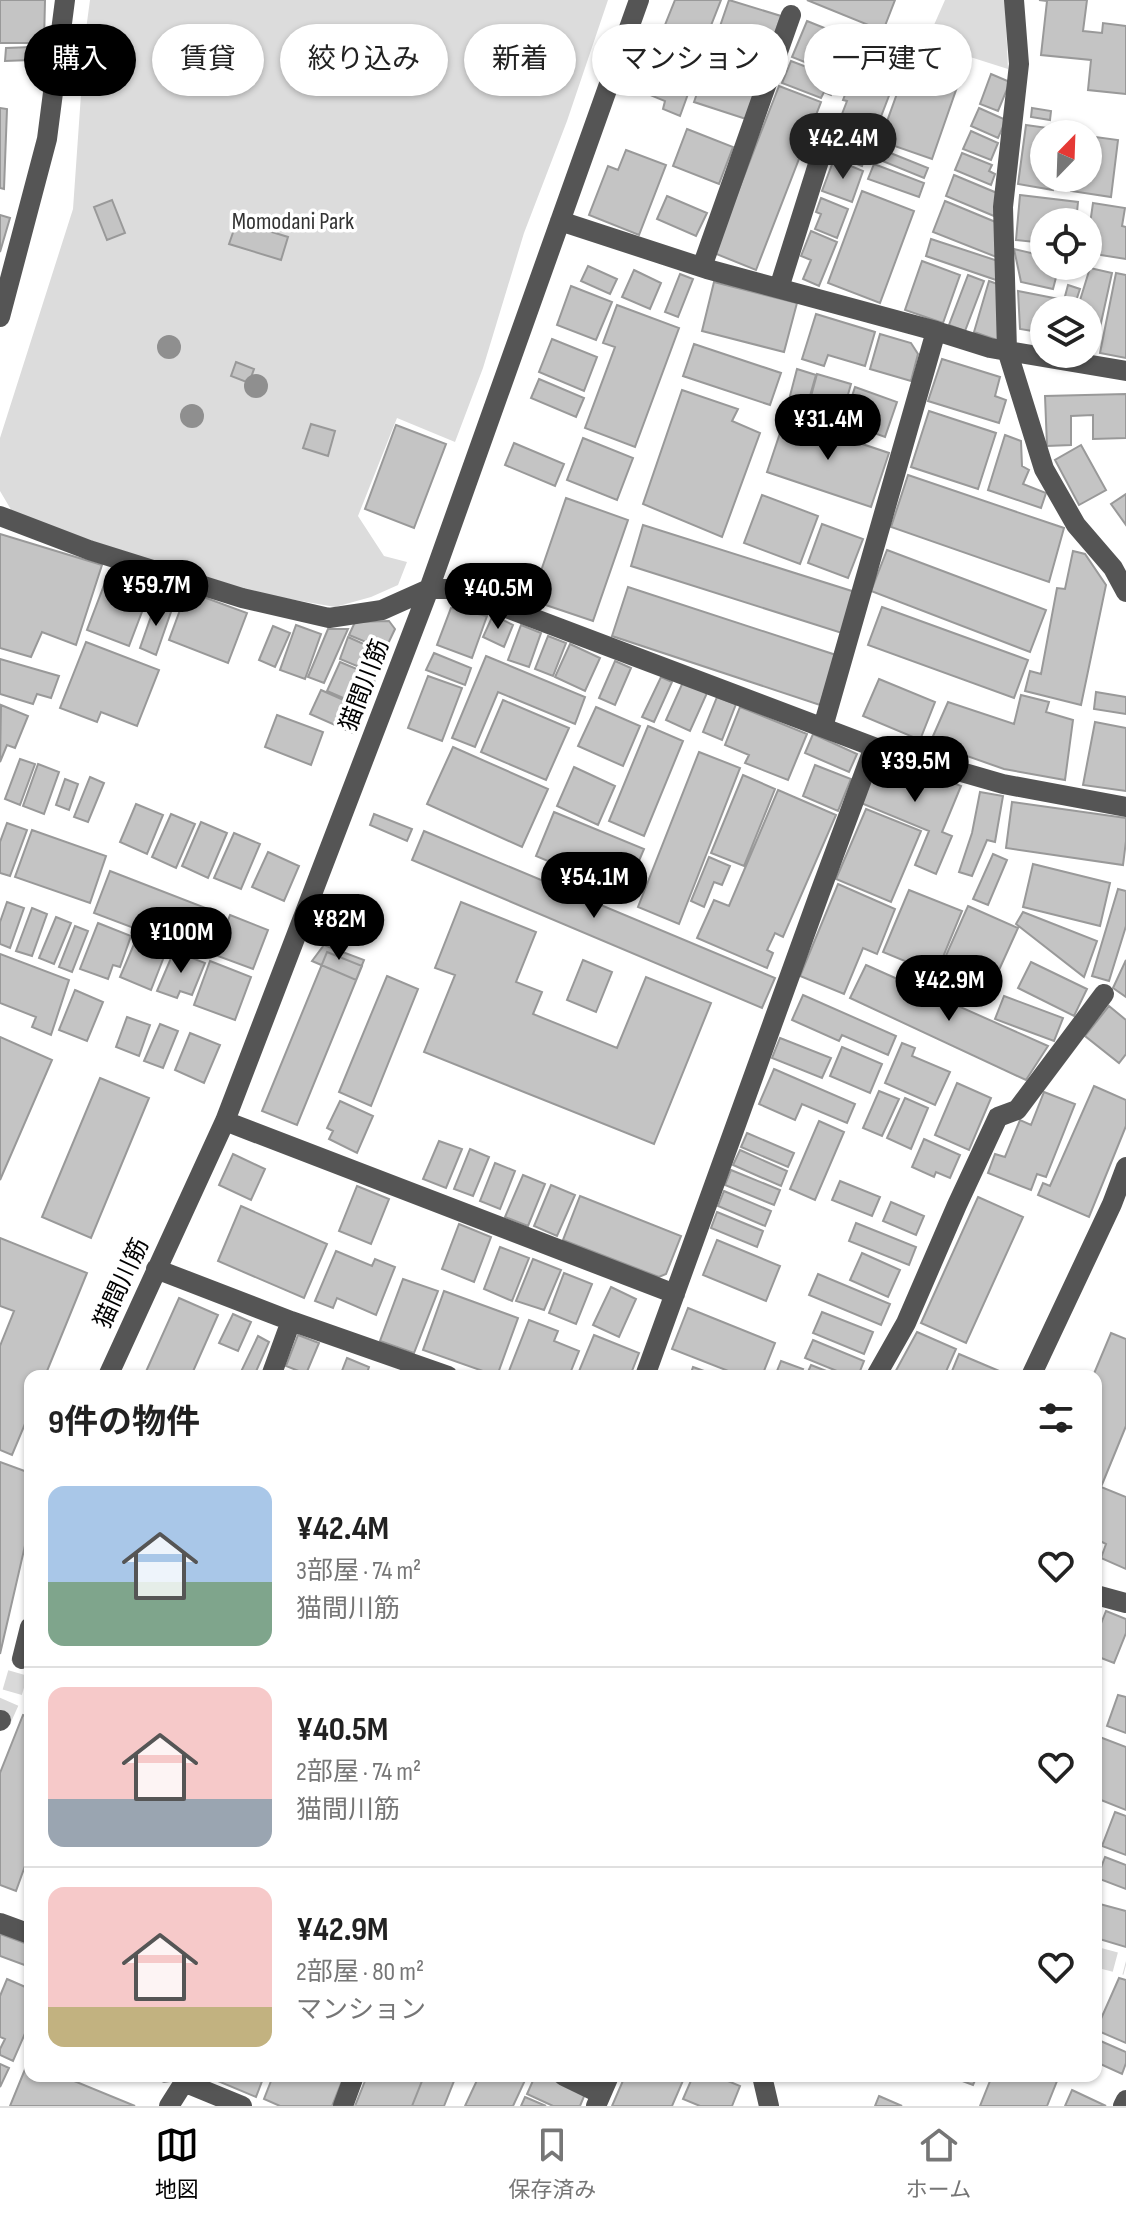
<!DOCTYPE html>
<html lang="ja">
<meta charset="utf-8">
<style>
:root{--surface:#fff;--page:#f6f6f6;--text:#222;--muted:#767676;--line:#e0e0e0;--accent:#000}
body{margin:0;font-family:"Sofia Sans Condensed","Noto Sans JP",sans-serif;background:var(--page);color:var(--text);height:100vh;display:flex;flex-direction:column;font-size:30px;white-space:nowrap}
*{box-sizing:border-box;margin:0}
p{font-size:26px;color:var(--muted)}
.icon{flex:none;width:44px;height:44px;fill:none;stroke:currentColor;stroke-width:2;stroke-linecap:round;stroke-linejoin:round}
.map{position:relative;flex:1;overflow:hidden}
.side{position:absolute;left:24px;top:1370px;width:1078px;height:712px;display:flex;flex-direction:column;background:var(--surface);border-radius:16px;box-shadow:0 2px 6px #0004}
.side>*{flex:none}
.top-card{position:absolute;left:24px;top:24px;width:1078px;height:72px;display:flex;gap:16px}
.needle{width:52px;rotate:23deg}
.tools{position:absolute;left:1030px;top:120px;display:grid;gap:16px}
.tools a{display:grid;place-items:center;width:72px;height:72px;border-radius:50%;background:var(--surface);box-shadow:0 2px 6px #0004;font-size:40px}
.price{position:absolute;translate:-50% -68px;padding:0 18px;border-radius:28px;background:var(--accent);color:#fff;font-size:26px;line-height:52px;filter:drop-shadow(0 2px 4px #0008)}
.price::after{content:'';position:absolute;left:50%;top:48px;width:24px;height:18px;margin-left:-12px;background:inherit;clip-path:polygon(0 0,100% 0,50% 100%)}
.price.selected{background:#222;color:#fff}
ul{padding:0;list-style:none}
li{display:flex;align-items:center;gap:24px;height:200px;padding:0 24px}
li+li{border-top:2px solid var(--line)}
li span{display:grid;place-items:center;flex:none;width:224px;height:160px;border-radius:16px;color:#555}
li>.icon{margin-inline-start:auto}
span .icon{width:96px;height:96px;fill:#fffc;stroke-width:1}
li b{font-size:34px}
h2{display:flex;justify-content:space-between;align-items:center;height:96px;padding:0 24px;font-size:34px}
.chip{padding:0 28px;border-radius:36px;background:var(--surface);box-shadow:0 2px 6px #0004;font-size:28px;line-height:72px}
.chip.selected{background:var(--accent);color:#fff}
.menu{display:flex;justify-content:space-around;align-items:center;height:112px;border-top:2px solid var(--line);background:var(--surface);font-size:22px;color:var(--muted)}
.menu a{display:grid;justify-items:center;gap:4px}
.menu .selected{color:var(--accent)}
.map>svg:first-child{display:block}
.green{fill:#dcdcdc}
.building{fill:#c4c4c4;stroke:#999;stroke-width:2}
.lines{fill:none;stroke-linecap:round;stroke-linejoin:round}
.minor-tunnel{stroke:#d9d9d9;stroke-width:20;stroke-dasharray:20 10;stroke-linecap:butt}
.minor{stroke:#555;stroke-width:20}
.tree{fill:#8f8f8f}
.labels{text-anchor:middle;stroke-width:7;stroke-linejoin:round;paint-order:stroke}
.park-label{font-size:24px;fill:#333;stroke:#fff}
.street-label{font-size:24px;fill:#000;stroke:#fff}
</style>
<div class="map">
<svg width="1126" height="2106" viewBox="0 0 1126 2106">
<rect width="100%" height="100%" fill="#fff"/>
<path class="green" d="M90,0H608L567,121L524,233L483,368L455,442L397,418L358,516L384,556L407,562L398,585L371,597L335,607L250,592L158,564L13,513L0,491V438L73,209L85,37Z
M945,0H1005L1008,69L926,43Z"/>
<path class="building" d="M0,0H45L44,43H0Z
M675,0H721L699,56L659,40Z
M729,0L781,16L746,119L694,102Z
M807,0H895L883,31Z
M1039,0H1087L1083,31L1102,33L1103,23L1126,26V94L1088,90L1091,60L1041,55L1047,1Z
M807,21L852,39L837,75L792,57Z
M866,39L905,54L862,166L827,153L847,101L843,100Z
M31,47V60L5,61L6,48Z
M913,49L964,67L932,159L880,141Z
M651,53L697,69L680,116L663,109L665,101L638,90Z
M791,61L838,79L831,95L824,92L821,98L782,83Z
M991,74L1010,82L998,111L980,104Z
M779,86L821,102L756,270L714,253Z
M0,108L7,109L4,189L0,188Z
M979,108L1006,120L998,138L971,126Z
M1032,108L1051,111L1050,120L1031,117Z
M1026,125L1062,130L1061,134H1044V178H1055L1053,190L1018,184Z
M687,129L733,147L719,184L673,166Z
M971,131L998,143L991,160L963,149Z
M1088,136L1118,140L1111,197L1071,191L1072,178H1088Z
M878,148L928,168L924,178L875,158Z
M626,150L666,165L639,235L589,215L608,166L618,170Z
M962,153L992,165L989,171L995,174L991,185L955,170Z
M834,159L863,171L852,202L822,191Z
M874,164L924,183L919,197L868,179Z
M954,175L997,193L994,216L946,196Z
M862,191L914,211L880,303L828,283Z
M1020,195L1078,202L1076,222H1044V243L1016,240Z
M667,196L707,213L696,236L657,219Z
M821,198L848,209L837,238L815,229L821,214L816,212Z
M112,200L125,233L107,240L94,207Z
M945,201L998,223L999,258L933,232Z
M1093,203L1125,208L1122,226L1126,227V259L1088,253V238Z
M0,215L10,218L0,252Z
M237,221L288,237L281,260L229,244Z
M811,231L837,242L819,286L803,279L811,260L801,256Z
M931,239L998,261L999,281L926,256Z
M1014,249L1044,256V266H1059L1053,289L1021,282Z
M922,261L960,275L943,323L905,310Z
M588,266L617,279L610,294L581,281Z
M1090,268L1112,273L1099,332L1088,329V310H1077Z
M634,270L661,283L650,309L622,297Z
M1116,273L1126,275V358L1100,353Z
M680,274L693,279L678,317L665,312Z
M968,275L984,281L965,331L949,325Z
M989,281L1003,286L1000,341L974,332Z
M714,282L797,303L784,352L702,331Z
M1068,285L1080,289L1073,310H1044V333L1020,329L1018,291L1064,300Z
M571,286L612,302L596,340L557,325Z
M617,305L679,328L635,447L585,428L615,347L603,343Z
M816,314L875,332L865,366L828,355L824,366L802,359Z
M880,334L911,343L918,354L911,381L870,369Z
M552,339L597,357L584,391L539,372Z
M694,344L781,373L770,405L683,376Z
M942,359L1000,377L995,396L1006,400L999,423L928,401Z
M236,362L254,369L249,383L231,376Z
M797,369L816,375L803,420L785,415Z
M817,374L851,384L838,430L819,425L821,415L807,411Z
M539,379L584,398L576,417L531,398Z
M855,387L897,402L885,437L866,430L863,435L842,427Z
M682,390L738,409L732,421L760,433L722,537L643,504Z
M1126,394V438L1093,439V415L1071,416V445L1047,446L1045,396Z
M929,411L996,433L978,489L911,467Z
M785,418L889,453L871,507L767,472Z
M311,424L335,431L328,456L303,448Z
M396,425L446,444L414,528L365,509Z
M1005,435L1021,441L1022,466L1029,470L1023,484L1046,493L1041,508L988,490Z
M583,438L633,458L617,500L567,480Z
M514,443L564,464L555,486L505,465Z
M1081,445L1106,490L1079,505L1055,460Z
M908,475L1064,528L1049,582L891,527Z
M1126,494V525L1111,504Z
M762,495L818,516L800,564L744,543Z
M566,498L628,520L593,621L531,600Z
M822,524L863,539L848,578L808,563Z
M643,525L855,592L842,633L631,566Z
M0,534L102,565L76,645L42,632L31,657L0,648Z
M887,550L1046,610L1030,652L871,591Z
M1073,551L1085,554L1106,585L1081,705L1025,691L1030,671L1041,674L1057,588L1065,589Z
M109,572L151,588L129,646L87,630Z
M628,587L836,655L820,705L612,636Z
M187,591L247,613L228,663L169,640Z
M156,602L172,609L156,655L140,648Z
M882,607L1028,660L1014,698L868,645Z
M451,608L487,616L472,658L437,645Z
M493,615L513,625L504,647L483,637Z
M389,621L395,629L385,650L349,635L355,622Z
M296,625L321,634L305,679L280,670Z
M521,625L541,633L529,667L508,660Z
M273,626L290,633L275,667L259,660Z
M328,629H348L324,683L308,677Z
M548,636L566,643L553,676L535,669Z
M348,637L386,654L376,674L340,659Z
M86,642L159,670L137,726L101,712L97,722L60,708Z
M570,644L600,658L585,691L555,677Z
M434,653L471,668L465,685L426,670Z
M486,656L585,697L575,724L498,692L475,747L452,738Z
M0,659L59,676L51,698L37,694L33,704L0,694Z
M615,661L631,668L615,705L599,698Z
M340,662L376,677L364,707L327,691Z
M428,676L462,688L442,741L408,728Z
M661,677L672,682L654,722L642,717Z
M879,679L935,702L920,740L863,716Z
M683,682L707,693L690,731L666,720Z
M321,690L364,709L353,733L310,714Z
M1096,692L1126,697V714L1094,709Z
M1021,695L1049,702L1046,712L1073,720L1065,780L1004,769L930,743L948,702L1014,724Z
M717,697L736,704L722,740L703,732Z
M503,700L569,728L546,780L481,752Z
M1,705L28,716L15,748L7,745L0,762Z
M596,707L640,726L623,766L578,746Z
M740,707L807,734L788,780L745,763L749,755L725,745Z
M277,715L323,732L311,765L265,747Z
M1095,722L1126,728V791L1083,785Z
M648,726L683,741L644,836L609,821Z
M813,734L857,754L849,772L805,753Z
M453,747L548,789L522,847L427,804Z
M699,752L740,768L679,924L638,907Z
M882,754L961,786L942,832L952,836L936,874L915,865L929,831L861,803Z
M20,759L35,764L20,805L5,799Z
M38,764L59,772L44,814L23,806Z
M815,765L851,779L838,811L803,796Z
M574,767L615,786L598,825L557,806Z
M743,775L775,789L744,866L711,853Z
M90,777L104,783L88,822L74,817Z
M65,779L78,784L69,810L56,805Z
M778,790L836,815L783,937L775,933L767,950L773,953L767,968L697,938L714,900L729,906Z
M980,792L1003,796L995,842L987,840L972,876L959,872L972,833Z
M1012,802L1126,818V841L1123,865L1006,848Z
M136,804L163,815L147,854L120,842Z
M866,809L921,831L891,902L836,879Z
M554,812L644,849L625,894L536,856Z
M171,814L195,824L176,868L152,857Z
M374,814L412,829L407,841L370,825Z
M201,822L227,833L208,878L182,866Z
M7,823L27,830L10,876L0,873V842Z
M32,830L106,856L90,903L15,877Z
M424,831L775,978L762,1008L412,860Z
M234,833L260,844L241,889L214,878Z
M268,852L299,866L284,901L252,887Z
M993,854L1007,860L988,905L973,899Z
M709,857L730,866L722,885L714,882L704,907L691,901Z
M1033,864L1110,883L1100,926L1023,907Z
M110,871L216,912L200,953L94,913Z
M838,884L895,909L877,954L863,948L844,994L800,976Z
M1118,889L1126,891V926L1109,981L1092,976Z
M909,890L962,911L936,974L883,952Z
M7,902L24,908L10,948L0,944V922Z
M461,902L536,932L516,982L542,992L533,1014L617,1048L646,977L711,1003L654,1144L424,1052L455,975L435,968Z
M968,906L1018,928L985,1001L936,978Z
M32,908L47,914L32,956L16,951Z
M1023,912L1097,941L1084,977L1016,924Z
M230,915L268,930L253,969L215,955Z
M56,917L71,923L54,964L39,958Z
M98,923L131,936L120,967L113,965L108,979L80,969Z
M75,926L88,931L72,972L59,967Z
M137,937L167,949L151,990L120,977Z
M324,945L364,960L356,980L312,961Z
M174,951L205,963L192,995L180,991L177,998L157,991Z
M327,952L362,966L297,1125L262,1111Z
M0,954L69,980L51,1035L32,1027L36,1017L0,1003Z
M583,960L612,972L596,1012L567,1000Z
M1126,960V997L1113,988Z
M210,961L251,977L235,1020L194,1005Z
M1031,962L1087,989L1074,1016L1018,988Z
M866,965L1048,1046L1026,1080L850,998Z
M387,976L418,989L371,1106L339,1092Z
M75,990L103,1002L87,1041L59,1030Z
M803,995L896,1036L888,1055L842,1035L839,1041L792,1020Z
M1004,996L1063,1018L1054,1041L995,1019Z
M1109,1006L1126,1020V1054L1119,1063L1085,1036Z
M127,1017L150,1025L139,1056L116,1047Z
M160,1024L178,1031L163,1068L144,1061Z
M190,1033L220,1045L204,1083L175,1070Z
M0,1037L52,1060L0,1180Z
M780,1038L831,1058L822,1078L772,1058Z
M902,1043L915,1048L912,1056L950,1072L935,1105L885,1083Z
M842,1047L882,1064L870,1093L830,1076Z
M774,1069L855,1104L847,1123L802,1104L795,1120L759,1104Z
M100,1078L149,1098L91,1238L42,1217Z
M957,1083L991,1098L969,1150L935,1135Z
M1094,1086L1126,1100V1126L1089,1217L1038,1195L1043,1183L1050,1186Z
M879,1091L899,1099L882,1136L863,1128Z
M1044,1092L1075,1104L1046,1177L1037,1174L1031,1190L988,1173L995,1154L1005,1157L1020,1120L1031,1125Z
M905,1098L928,1108L911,1149L887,1138Z
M340,1101L373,1116L357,1153L329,1139L333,1131L327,1128Z
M819,1121L844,1132L815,1200L790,1189Z
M747,1133L794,1153L788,1167L741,1147Z
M924,1139L960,1155L950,1178L936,1172L934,1177L912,1167Z
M439,1141L462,1149L446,1188L423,1179Z
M470,1149L489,1157L473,1196L454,1189Z
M740,1150L787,1171L781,1186L733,1165Z
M233,1154L265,1169L251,1200L219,1185Z
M495,1163L515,1171L500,1209L480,1201Z
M731,1170L780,1190L774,1205L725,1185Z
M523,1175L545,1184L528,1226L505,1217Z
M840,1181L880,1197L872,1216L832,1200Z
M551,1185L575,1195L557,1236L534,1226Z
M357,1186L389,1199L371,1244L339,1231Z
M724,1191L771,1211L765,1226L718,1206Z
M580,1196L681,1236L666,1274L659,1277L563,1240Z
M978,1197L1023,1217L966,1343L921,1323Z
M891,1202L924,1216L916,1235L883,1221Z
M241,1206L327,1244L304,1298L218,1261Z
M717,1212L763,1231L757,1247L711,1228Z
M856,1223L916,1247L909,1265L849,1241Z
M459,1224L491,1237L474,1282L442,1269Z
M0,1238L87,1273L45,1376H30V1412L12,1455L0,1450V1346L14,1311L0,1306Z
M717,1240L780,1266L766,1301L703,1275Z
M500,1247L529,1258L512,1301L484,1289Z
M336,1251L372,1266L375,1259L395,1267L376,1315L337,1298L333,1308L315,1301Z
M862,1253L900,1270L888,1297L850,1280Z
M533,1259L561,1270L544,1310L516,1301Z
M564,1273L592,1284L576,1324L549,1313Z
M818,1274L890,1304L881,1325L809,1295Z
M403,1279L438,1291L414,1353L380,1341Z
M611,1287L636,1299L619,1337L593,1325Z
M444,1291L518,1318L497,1376L423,1350Z
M179,1298L218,1315L191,1376H144Z
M688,1308L775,1343L762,1376H741L672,1349Z
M822,1312L873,1332L864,1354L813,1333Z
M233,1314L251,1322L238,1351L219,1343Z
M529,1320L558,1331L554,1341L579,1351L569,1376H507Z
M917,1332L956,1349L944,1376H893Z
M1111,1333L1126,1339V1426L1101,1487L1126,1497V1569L1101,1558L1106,1544L1096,1539V1376H1093Z
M298,1335L319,1343L306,1374L286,1366Z
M594,1335L639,1353L630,1376H577Z
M258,1336L269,1342L254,1376H239Z
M813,1340L864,1361L858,1376H849L805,1358Z
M959,1354L1011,1376H950Z
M347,1358L369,1367L366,1376H340Z
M781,1361L803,1369L800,1376H775Z
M811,1365L839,1376H806Z
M693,1367L718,1376H690Z
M0,1462L30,1473V1524L0,1654Z
M1106,1611L1126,1619V1633L1114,1663L1096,1656V1636Z
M1118,1695L1126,1697V1733L1107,1726Z
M23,1715L30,1718V1852L16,1891L0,1885V1773Z
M1097,1736L1126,1747V1810L1096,1798Z
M1115,1812L1126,1816V1855L1102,1846Z
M1105,1857L1126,1865V1889L1097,1878Z
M1096,1903L1126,1911V1947L1096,1938Z
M0,1934L30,1945V1967L0,1956Z
M1119,1978L1126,1980V2043L1096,2030Z
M7,1979L30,1989V2022L13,2061L0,2055V2049L5,2039L0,2037V1996Z
M1096,2039L1126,2052V2063L1122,2074L1096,2062Z
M28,2062L30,2063V2076H62L135,2106H10Z
M0,2064L9,2068L0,2087Z
M150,2076H178L176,2080L164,2082Z
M206,2076H264L256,2097Z
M273,2076H344L332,2106H280L264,2099Z
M367,2076H424L412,2106H355Z
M424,2076H456L444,2106H412Z
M479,2076H527L513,2106H465Z
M535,2076H544L585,2094L580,2106H553L527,2094Z
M625,2076H685L672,2106H612Z
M693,2076H716L740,2086L732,2106H700L683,2099Z
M949,2076H977L973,2085Z
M992,2076H1059L1047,2106H980Z
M1072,2090L1106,2106H1065Z
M879,2096L902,2106H875Z
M525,2097L546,2106H521Z"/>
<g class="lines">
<path class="minor-tunnel" d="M1,1720L10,1700L22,1659
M1096,1957L1126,1965"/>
<path class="minor" d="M1014,0L1019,64L1003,207L1007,350L1044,469L1076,525L1113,568L1126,592
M560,221L707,269L936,331L990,348L1126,371
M702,267L791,15
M779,288L819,161
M0,317L47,139L65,0
M0,516L89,550L242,598L329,618L382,610L429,589H456L874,747L1003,784L1126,807
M823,727L936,331
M225,1121L675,1294
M156,1269L291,1321L448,1376
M108,1376L225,1121L429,589L639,0
M271,1376L291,1321
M645,1376L819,895L874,747
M876,1376L906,1323L957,1205L998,1117L1017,1110L1104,994
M1031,1376L1112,1204L1126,1167
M1096,1595L1126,1603
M22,1659L30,1627
M0,1721L1,1720
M0,1923L30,1934
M564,2076L601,2094
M762,2076L769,2106
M186,2083L242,2106
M169,2106L188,2076
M343,2106L354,2076
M596,2106L609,2076
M1123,2106L1126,2100"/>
</g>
<g class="tree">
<circle cx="169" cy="347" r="12"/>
<circle cx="256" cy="386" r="12"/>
<circle cx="192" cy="416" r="12"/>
</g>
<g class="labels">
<g class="park-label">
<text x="293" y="229">Momodani Park</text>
</g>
<g class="street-label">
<text transform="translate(364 685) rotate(-69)" y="8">猫間川筋</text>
<text transform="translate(121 1283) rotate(-65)" y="8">猫間川筋</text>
</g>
</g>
</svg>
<div class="tools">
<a><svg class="needle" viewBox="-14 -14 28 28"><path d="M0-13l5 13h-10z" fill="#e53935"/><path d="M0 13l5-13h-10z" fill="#767676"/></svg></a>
<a><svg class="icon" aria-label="locate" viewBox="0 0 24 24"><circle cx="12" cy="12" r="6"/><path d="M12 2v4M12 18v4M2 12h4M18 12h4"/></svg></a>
<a><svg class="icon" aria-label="layers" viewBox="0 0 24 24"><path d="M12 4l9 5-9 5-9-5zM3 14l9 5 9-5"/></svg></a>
</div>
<b class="price selected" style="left:843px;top:181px">¥42.4M</b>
<b class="price" style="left:828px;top:462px">¥31.4M</b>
<b class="price" style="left:156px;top:628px">¥59.7M</b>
<b class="price" style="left:498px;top:631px">¥40.5M</b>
<b class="price" style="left:915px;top:804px">¥39.5M</b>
<b class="price" style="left:594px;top:920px">¥54.1M</b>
<b class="price" style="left:339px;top:962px">¥82M</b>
<b class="price" style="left:181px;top:975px">¥100M</b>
<b class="price" style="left:949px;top:1023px">¥42.9M</b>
<div class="top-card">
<a class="chip selected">購入</a>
<a class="chip">賃貸</a>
<a class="chip">絞り込み</a>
<a class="chip">新着</a>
<a class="chip">マンション</a>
<a class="chip">一戸建て</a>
</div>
<section class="side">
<h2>9件の物件<svg class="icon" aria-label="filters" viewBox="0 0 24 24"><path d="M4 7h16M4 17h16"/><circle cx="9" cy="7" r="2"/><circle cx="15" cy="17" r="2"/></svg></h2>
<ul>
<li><span style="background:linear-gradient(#a9c7e8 60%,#7fa58c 0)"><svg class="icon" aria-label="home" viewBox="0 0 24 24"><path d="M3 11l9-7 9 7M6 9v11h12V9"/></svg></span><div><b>¥42.4M</b><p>3部屋 · 74 m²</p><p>猫間川筋</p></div><svg class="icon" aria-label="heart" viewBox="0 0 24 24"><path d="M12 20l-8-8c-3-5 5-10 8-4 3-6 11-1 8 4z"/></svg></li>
<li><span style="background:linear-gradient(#f6c9c9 70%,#9aa5b1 0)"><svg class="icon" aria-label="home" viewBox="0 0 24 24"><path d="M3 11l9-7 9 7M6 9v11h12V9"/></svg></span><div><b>¥40.5M</b><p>2部屋 · 74 m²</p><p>猫間川筋</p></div><svg class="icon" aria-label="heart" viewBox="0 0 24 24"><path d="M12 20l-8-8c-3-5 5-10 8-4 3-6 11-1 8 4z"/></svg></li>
<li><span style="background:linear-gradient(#f6c9c9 75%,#c2b280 0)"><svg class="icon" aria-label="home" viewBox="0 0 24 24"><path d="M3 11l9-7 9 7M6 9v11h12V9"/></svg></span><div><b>¥42.9M</b><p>2部屋 · 80 m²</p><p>マンション</p></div><svg class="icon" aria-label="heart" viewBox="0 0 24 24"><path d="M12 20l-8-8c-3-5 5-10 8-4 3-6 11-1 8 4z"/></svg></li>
</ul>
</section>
</div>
<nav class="menu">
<a class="selected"><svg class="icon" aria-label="map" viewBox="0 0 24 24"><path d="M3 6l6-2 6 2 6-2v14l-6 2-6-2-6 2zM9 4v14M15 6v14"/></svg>地図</a>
<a><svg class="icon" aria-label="saved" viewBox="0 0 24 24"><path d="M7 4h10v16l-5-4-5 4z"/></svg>保存済み</a>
<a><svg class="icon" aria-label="home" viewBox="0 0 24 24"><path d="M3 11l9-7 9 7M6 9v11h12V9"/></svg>ホーム</a>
</nav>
